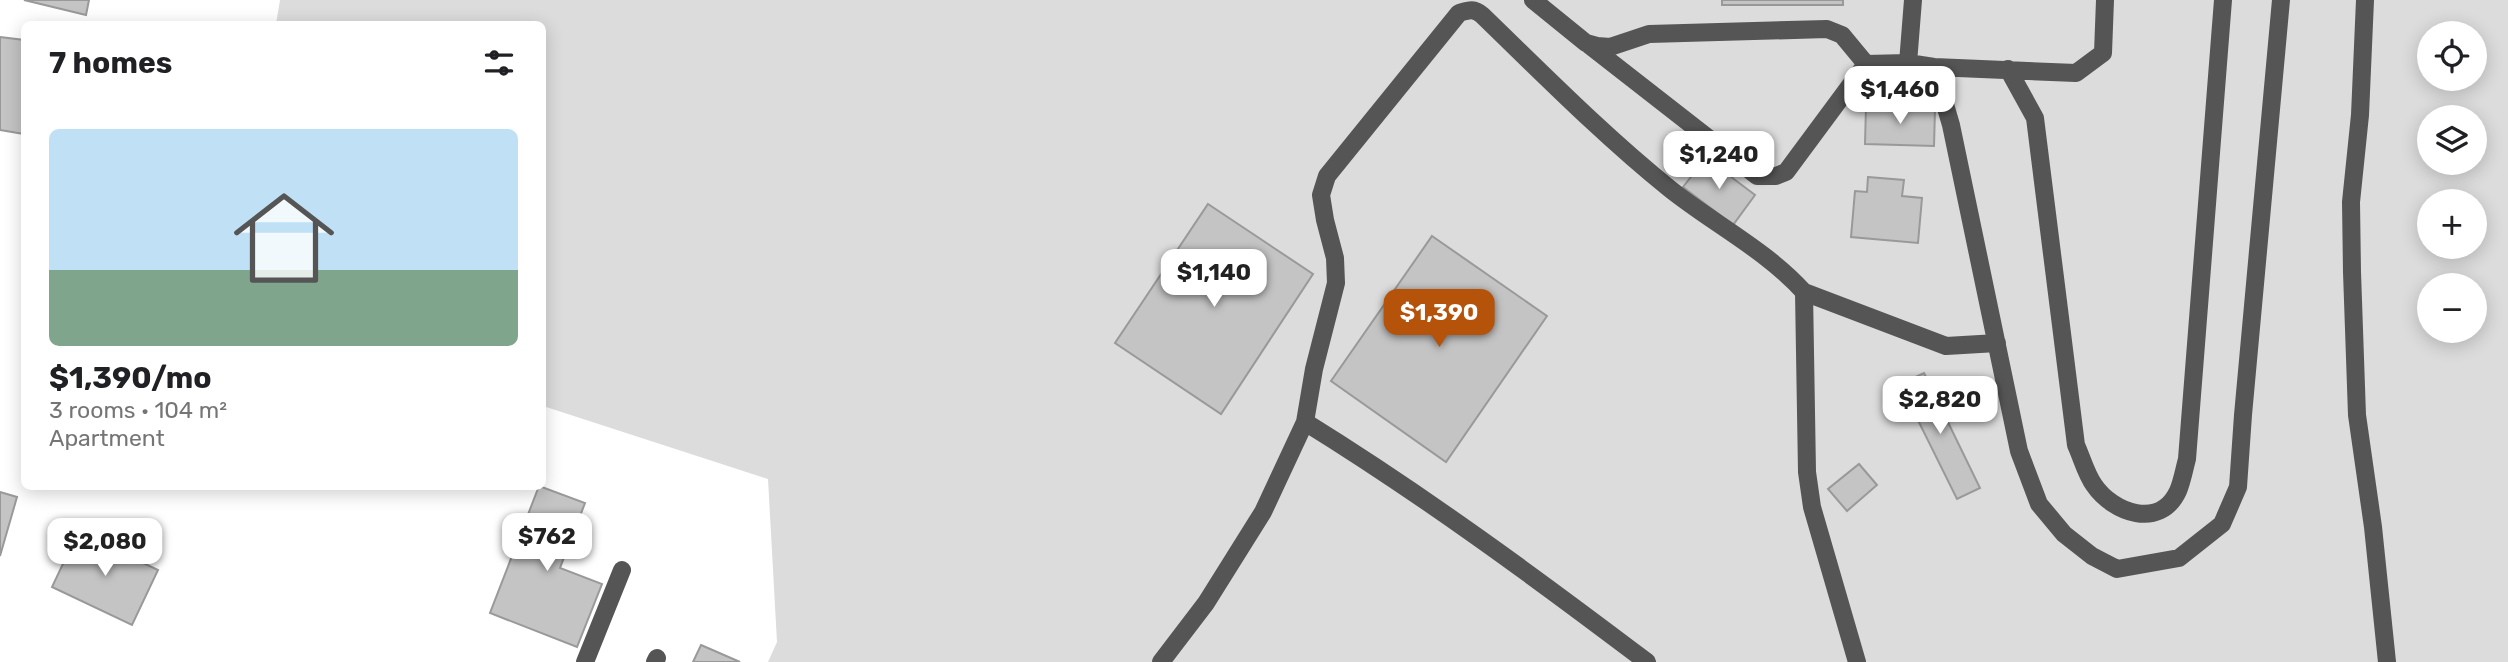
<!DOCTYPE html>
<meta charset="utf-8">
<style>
:root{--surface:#fff;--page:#f2f2f2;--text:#202124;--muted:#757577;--accent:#b45309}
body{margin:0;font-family:Rubik,sans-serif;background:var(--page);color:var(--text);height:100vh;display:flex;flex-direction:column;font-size:26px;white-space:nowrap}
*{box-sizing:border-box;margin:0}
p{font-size:23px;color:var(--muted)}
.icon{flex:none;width:38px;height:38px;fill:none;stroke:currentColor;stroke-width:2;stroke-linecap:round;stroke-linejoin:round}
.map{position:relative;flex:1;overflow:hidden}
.sheet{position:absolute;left:21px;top:21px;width:525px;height:469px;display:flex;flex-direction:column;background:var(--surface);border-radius:10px;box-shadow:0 4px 18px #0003}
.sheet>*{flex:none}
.fabs{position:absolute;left:2417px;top:21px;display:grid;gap:14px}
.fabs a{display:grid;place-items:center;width:70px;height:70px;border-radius:50%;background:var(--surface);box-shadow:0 4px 18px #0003;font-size:35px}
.price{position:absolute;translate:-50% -60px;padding:0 16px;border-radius:14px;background:#fff;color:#222;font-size:23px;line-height:46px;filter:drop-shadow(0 2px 4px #0008)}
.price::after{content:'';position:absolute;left:50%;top:42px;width:21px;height:16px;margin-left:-10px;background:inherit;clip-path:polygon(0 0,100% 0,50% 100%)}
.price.on{background:var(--accent);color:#fff}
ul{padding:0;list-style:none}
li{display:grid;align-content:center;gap:14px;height:371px;padding:0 28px}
li span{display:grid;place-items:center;height:217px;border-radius:10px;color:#555}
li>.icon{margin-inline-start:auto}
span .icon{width:126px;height:126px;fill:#fffc;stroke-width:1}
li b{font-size:30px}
h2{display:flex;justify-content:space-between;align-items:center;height:84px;padding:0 28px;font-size:30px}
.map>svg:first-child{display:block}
.green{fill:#dcdcdc;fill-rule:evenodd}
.building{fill:#c4c4c4;stroke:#999;stroke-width:2}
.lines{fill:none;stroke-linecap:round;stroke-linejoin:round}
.minor{stroke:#555;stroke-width:18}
</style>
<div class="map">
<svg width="2508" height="662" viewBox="0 0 2508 662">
<rect width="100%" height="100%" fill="#fff"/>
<path class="green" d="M280,0H2508V662H768L777,642L768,479L543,406L542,24H276ZM2429,33H2474V79H2429ZM2429,117H2474V163H2429ZM2429,201H2474V247H2429ZM2429,285H2474V331H2429Z"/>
<path class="building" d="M24,0H89L86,15Z
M1722,0H1843V5H1722Z
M0,37L24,40V134L0,130Z
M1866,106L1935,109L1934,146L1865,144Z
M1706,158L1755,195L1733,225L1683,187Z
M1868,177L1904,180L1902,196L1922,198L1918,243L1851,237L1855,191L1867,192Z
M1208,204L1313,274L1221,414L1115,343Z
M1432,236L1547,316L1446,462L1331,381Z
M1924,373L1980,488L1957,499L1900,384Z
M1859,464L1877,485L1847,511L1828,489Z
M539,486L585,503L560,568L602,584L577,647L490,613Z
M0,492L17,497L0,556Z
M78,532L158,570L132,625L52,587Z
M701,645L740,662H693Z"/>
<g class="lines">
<path class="minor" d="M1533,0L1586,43L1597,46L1610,47L1649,34L1827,29L1842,35L1866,64L1908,63L1934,67L2076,73L2103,53L2105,0
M2365,0L2360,115L2351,202L2352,272L2357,415L2373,527L2387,662
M1589,45L1757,176H1776L1786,172L1866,64
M1908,63L1913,0
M1934,67L1951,125L2019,451L2039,504L2064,534L2092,556L2117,569L2179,558L2222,524L2238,487L2243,415L2281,0
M2008,69L2035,118L2076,445C2082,458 2086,474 2094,485C2113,513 2160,530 2178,491C2182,482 2184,470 2187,459L2223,0
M1804,292L1807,472L1812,507L1857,662
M1305,422L1314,369L1336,283L1335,258L1325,220L1321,195L1327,176L1459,13C1469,10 1474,8 1482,15C1543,74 1603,135 1670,189C1714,224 1766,250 1804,292L1946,346L1997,343
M585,662L622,570
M655,662L657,658
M1161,662L1206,603L1263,512L1305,422C1423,495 1536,578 1647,662"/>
</g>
</svg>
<div class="fabs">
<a><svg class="icon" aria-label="locate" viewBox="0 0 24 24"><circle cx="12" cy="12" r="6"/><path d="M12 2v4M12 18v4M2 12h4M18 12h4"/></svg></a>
<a><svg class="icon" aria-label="layers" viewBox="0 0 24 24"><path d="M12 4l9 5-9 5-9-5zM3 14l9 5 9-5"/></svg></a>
<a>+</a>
<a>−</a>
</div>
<b class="price" style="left:1900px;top:126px">$1,460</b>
<b class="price" style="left:1719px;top:191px">$1,240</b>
<b class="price" style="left:1214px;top:309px">$1,140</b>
<b class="price on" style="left:1439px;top:349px">$1,390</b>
<b class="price" style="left:1940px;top:436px">$2,820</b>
<b class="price" style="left:547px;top:573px">$762</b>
<b class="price" style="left:105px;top:578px">$2,080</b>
<section class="sheet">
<h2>7 homes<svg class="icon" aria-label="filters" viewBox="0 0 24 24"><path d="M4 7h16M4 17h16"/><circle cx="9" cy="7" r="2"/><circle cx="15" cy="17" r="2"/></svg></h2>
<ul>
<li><span style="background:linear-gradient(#bfe0f5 65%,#7fa58c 0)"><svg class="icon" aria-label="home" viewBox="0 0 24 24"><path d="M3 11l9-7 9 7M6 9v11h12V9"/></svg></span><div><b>$1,390/mo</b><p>3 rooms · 104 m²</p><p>Apartment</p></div></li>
</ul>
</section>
</div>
